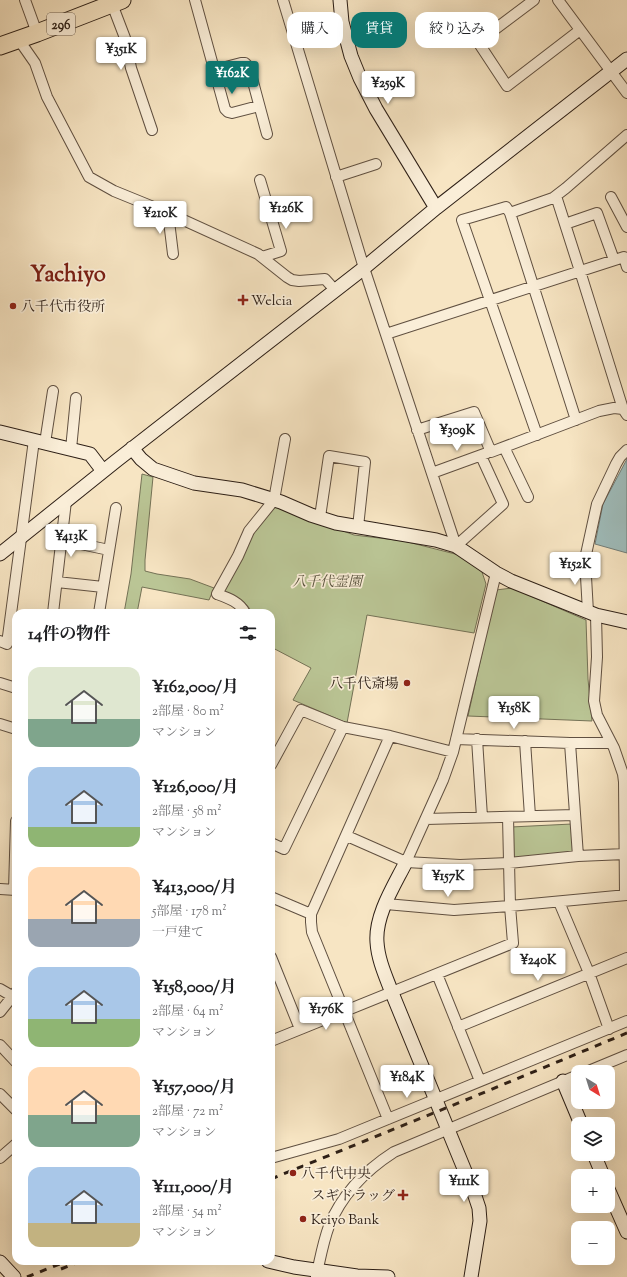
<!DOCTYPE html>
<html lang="ja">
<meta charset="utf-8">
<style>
:root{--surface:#fff;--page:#f2f2f2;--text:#202124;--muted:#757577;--accent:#0f766e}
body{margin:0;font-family:"Sorts Mill Goudy","Noto Serif JP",serif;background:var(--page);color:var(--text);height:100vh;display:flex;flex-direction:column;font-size:15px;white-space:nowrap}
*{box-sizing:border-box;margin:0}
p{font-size:13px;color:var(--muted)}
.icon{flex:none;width:22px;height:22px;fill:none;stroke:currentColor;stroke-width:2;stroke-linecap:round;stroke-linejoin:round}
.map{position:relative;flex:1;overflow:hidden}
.details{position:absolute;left:12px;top:609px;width:263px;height:656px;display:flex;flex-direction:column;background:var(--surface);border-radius:12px;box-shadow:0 4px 16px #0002}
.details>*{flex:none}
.guide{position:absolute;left:287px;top:12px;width:280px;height:36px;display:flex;gap:8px}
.needle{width:26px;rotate:142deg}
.tools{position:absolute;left:571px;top:1065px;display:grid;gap:8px}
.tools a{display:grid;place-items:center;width:44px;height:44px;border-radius:8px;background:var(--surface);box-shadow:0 4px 16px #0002;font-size:20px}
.price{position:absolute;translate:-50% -34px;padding:0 9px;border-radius:4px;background:#fff;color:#222;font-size:13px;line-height:26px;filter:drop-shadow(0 1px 2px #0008)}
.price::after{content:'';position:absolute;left:50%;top:24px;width:12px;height:9px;margin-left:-6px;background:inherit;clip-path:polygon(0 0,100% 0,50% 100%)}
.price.selected{background:var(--accent);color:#fff}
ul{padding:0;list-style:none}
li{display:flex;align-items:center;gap:12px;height:100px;padding:0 16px}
li span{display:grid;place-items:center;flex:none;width:112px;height:80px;border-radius:12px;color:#555}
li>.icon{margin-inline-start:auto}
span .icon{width:48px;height:48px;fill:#fffc;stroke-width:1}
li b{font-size:17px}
h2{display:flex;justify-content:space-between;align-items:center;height:48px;padding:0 16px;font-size:17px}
.pill{padding:0 14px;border-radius:12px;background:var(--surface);box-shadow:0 4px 16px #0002;font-size:14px;line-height:36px}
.pill.selected{background:var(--accent);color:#fff}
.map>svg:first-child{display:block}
.green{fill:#bac595;stroke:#747256}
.water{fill:#9fbdbc;stroke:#717e7a}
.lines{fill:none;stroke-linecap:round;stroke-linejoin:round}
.street-casing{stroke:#605041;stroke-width:12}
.secondary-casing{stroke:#2d1f16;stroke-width:15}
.highway-casing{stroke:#2d1f16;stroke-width:19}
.street{stroke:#faeed8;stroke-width:10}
.secondary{stroke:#faeed8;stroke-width:13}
.highway{stroke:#f7e5c3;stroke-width:17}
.rail{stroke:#2d1f16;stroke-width:3;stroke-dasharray:7 7;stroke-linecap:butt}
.poi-dot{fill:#8f2418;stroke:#faeed8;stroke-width:1.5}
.labels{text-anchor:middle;stroke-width:3.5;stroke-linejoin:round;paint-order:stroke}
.shield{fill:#faeed8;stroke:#6a5d50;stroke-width:1}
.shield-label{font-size:13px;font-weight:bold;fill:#2d1f16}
.poi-label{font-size:14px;fill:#2d1f16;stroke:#faeed8;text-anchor:start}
.park-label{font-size:14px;font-style:italic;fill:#57513c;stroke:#faeed8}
.town-label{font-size:22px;font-weight:bold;fill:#7a1f14;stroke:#faeed8}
</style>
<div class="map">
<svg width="627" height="1277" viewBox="0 0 627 1277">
<rect width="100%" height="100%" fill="#f7e5c3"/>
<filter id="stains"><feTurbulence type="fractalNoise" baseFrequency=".005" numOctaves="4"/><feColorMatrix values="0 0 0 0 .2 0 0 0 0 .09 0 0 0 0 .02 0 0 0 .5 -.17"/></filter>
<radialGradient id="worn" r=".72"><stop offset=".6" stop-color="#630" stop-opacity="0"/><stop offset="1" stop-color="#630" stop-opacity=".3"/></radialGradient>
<path class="green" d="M142,474L153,477L145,560V571L157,574L190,579L214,588L209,600L142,587L137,613H124L131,574Z
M276,506L354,535L404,541L463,556L482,572L486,584L474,633L367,615L347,723L293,700L311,668L271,647V613H252C247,601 234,596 223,592L253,532Z
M512,588L586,620L588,679L592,721L468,716L496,590Z
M572,824L574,850L572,853L515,860L511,857V827Z"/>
<path class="water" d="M627,459V553L595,544L603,504Z"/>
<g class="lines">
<g class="street-casing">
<path id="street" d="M25,0L37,33
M195,0L225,109L228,112L232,113L259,106
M283,0L364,268L456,546L503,504L481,456
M534,0L478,42L507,86L580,30
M558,0L627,93
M112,4L125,38L131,68L152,130
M19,40L35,63L47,97L89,177L114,191L168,213L258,254L287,277L292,280L299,281L325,279L335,290
M214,70L241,63H245L249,67L267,134
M336,177L376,164
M260,180L281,251L262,257
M556,196L580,271L623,409
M611,197L627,227
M168,213L173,254
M510,213L506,207L462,220L537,435
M565,224L597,213L614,260
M386,334L624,257L627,267
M576,420L510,213L553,198L566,188L627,135
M417,430L474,412L491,452L599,411L614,408L623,409L627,415
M45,443L53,391
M504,447L528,497
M71,449L76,398
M432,473L487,453
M320,517L329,456L365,462L358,527
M62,540L109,550
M57,582L103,587
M588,612L585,559L597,504L616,464L620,457L627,450
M53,613L66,501
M99,613L116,508
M245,613C240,602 228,598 217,594L238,556L249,531L274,500L285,439
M596,615L597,657L594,701L597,715L614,748L623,774L624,782L625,895
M0,641L7,644L34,440
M0,683L16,688
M0,724L16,729
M456,739L570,743H611
M477,739L482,817
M525,741L530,816
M271,765L301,710L343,727L390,736L453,752
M426,819L575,815
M347,836L406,862L460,865L509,863L578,856L570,743
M271,843L284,849L343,727
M578,856L625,854
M406,862L443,780L453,752L496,573
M0,889L16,890
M14,890L16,821
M271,897L311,914
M559,902L589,973L609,1029
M386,904L454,910L510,906L627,895
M271,957L300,1029
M437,974L480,1081
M0,989L12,996
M0,1012L16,992
M458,1027L627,958
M271,1041L513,943L510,906L508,817
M0,1045L16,1062
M586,1072L627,1055
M0,1094L16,1110
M388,1119L312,932L311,922V914L390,736
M0,1158L16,1144
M271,1158L339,1139L627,1021
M316,1277C320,1260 323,1242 329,1226C342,1194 366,1170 394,1152L578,1075"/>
</g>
<g class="secondary-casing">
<path id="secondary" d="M340,0L342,22L351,56L360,78L376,109L436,208
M0,432L90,454L103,471
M132,448L141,459L153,469L194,483L242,490L281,502L311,515L336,523L436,540L456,546L496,573L511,581L596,615L627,622
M0,554L116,461L364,268L436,208L627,59
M406,862C394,886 375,915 377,942C378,960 386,977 392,993L474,1193L479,1208L480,1221L471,1277
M563,1081L581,1124
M594,1154L603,1176
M608,1189L627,1232
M268,1261L294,1267L357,1276L388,1277
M0,1262L14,1277"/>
</g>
<g class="highway-casing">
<path id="highway" d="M0,46L37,33L122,0"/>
</g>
<use href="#street" class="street"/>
<use href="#secondary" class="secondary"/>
<use href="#highway" class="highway"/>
<path class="rail" d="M271,1179L473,1097L627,1033
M61,1269L81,1261
M27,1277L67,1261"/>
</g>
<g class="poi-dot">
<path d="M241 294h4v4h4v4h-4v4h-4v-4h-4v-4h4z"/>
<circle cx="13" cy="306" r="4"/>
<circle cx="407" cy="683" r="4"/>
<circle cx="293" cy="1173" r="4"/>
<path d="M401 1189h4v4h4v4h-4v4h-4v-4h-4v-4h4z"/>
<circle cx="303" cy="1219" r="4"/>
</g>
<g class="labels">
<rect class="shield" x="47" y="13" width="28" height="22" rx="3"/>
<g class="shield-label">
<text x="61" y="29">296</text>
</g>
<g class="poi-label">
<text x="251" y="305">Welcia</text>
<text x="21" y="311">八千代市役所</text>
<text x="399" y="688" text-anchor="end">八千代斎場</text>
<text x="301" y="1178">八千代中央</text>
<text x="395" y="1200" text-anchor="end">スギドラッグ</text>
<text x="311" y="1224">Keiyo Bank</text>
</g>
<g class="park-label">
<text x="327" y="586">八千代霊園</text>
</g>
<g class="town-label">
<text x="68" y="281">Yachiyo</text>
</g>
</g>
<rect width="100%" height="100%" filter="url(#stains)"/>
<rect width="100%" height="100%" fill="url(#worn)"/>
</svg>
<div class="tools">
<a><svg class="needle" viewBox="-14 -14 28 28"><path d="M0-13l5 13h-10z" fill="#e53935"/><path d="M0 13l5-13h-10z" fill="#757577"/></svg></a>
<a><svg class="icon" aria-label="layers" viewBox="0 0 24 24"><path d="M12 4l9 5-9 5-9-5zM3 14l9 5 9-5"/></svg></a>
<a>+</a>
<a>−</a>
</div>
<b class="price" style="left:121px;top:71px">¥351K</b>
<b class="price selected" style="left:232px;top:95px">¥162K</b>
<b class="price" style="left:388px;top:105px">¥259K</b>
<b class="price" style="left:286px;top:230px">¥126K</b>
<b class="price" style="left:160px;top:235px">¥210K</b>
<b class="price" style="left:457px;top:452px">¥309K</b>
<b class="price" style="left:71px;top:558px">¥413K</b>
<b class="price" style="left:575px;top:586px">¥152K</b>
<b class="price" style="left:514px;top:730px">¥158K</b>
<b class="price" style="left:448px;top:898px">¥157K</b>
<b class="price" style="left:538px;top:982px">¥240K</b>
<b class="price" style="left:326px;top:1031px">¥176K</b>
<b class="price" style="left:407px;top:1099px">¥184K</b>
<b class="price" style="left:464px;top:1203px">¥111K</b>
<div class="guide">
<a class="pill">購入</a>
<a class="pill selected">賃貸</a>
<a class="pill">絞り込み</a>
</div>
<section class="details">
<h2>14件の物件<svg class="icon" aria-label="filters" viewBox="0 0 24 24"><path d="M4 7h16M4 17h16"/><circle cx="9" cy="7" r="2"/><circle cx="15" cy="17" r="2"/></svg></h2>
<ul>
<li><span style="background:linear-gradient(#dfe7d0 65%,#7fa58c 0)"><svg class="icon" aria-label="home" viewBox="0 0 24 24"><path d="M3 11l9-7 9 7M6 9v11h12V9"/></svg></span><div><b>¥162,000/月</b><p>2部屋 · 80 m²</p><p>マンション</p></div></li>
<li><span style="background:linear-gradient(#a9c7e8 75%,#8fb573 0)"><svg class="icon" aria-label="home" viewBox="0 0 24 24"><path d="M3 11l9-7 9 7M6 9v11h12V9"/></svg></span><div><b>¥126,000/月</b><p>2部屋 · 58 m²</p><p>マンション</p></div></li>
<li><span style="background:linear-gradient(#ffd9b3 65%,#9aa5b1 0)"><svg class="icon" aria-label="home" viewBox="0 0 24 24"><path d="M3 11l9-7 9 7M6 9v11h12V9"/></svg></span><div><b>¥413,000/月</b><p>5部屋 · 178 m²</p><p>一戸建て</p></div></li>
<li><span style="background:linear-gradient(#a9c7e8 65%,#8fb573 0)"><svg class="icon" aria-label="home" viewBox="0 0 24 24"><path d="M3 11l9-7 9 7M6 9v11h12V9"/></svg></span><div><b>¥158,000/月</b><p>2部屋 · 64 m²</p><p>マンション</p></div></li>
<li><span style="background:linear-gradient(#ffd9b3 60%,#7fa58c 0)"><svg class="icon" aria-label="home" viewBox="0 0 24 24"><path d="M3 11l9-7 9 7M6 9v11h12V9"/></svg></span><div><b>¥157,000/月</b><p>2部屋 · 72 m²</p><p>マンション</p></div></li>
<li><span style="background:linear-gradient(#a9c7e8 70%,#c2b280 0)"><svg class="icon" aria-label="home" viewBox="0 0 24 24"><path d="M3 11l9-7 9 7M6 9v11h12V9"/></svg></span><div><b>¥111,000/月</b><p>2部屋 · 54 m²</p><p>マンション</p></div></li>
</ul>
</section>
</div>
